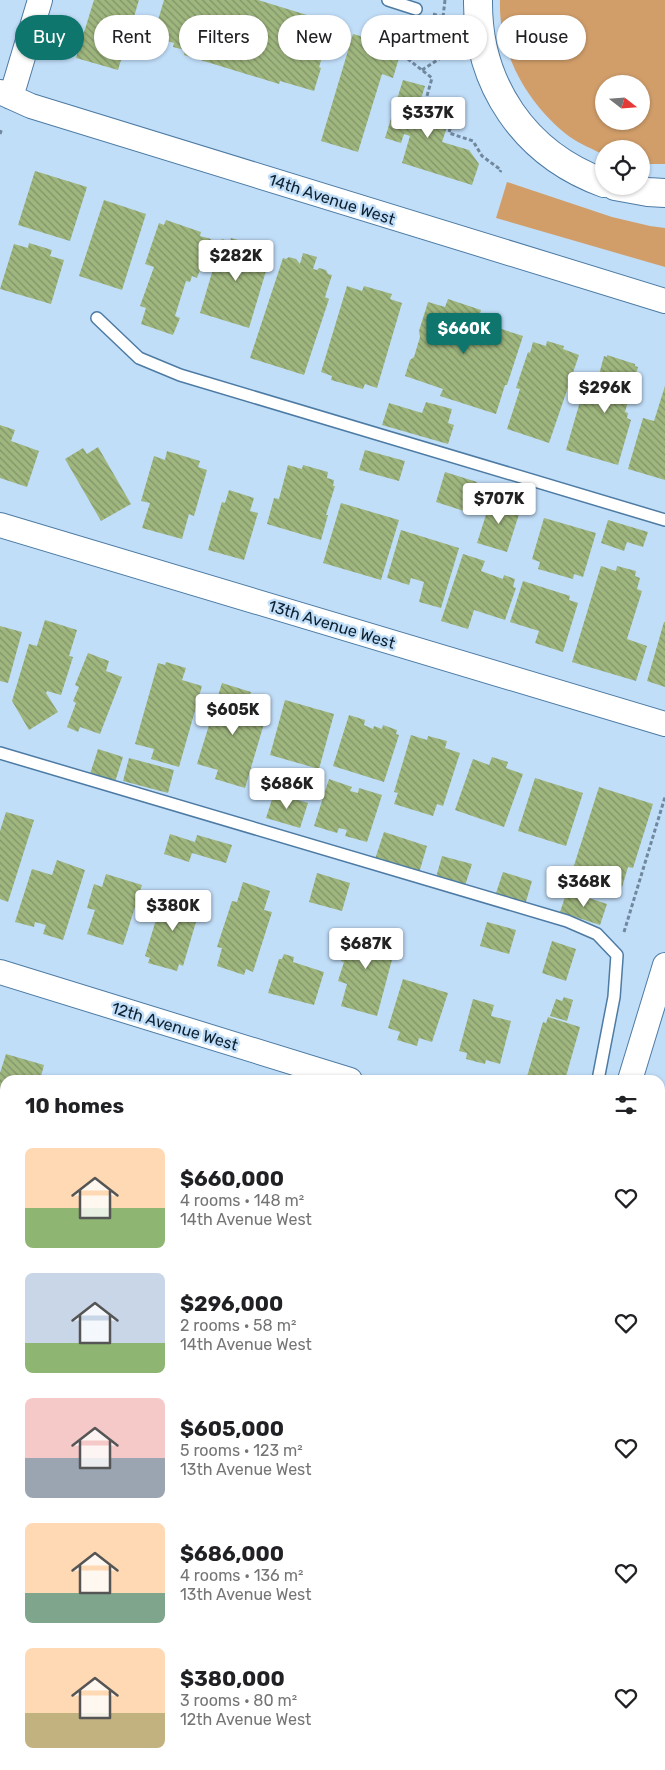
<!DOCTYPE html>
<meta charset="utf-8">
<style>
:root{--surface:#fff;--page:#f6f6f6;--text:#202124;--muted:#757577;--accent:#0f766e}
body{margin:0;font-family:Rubik,sans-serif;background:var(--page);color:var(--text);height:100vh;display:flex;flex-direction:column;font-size:19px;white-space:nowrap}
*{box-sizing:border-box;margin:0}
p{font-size:16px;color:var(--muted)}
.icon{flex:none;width:28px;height:28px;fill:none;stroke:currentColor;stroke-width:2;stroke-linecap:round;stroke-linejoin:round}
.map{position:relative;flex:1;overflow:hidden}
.panel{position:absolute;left:0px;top:1075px;width:665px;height:695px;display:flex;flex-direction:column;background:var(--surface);border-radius:15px 15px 0 0;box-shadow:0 1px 4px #0004}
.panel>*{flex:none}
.hud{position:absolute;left:15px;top:15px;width:635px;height:45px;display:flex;gap:10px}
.needle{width:32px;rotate:107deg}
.controls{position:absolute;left:595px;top:75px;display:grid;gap:10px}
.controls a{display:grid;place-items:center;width:55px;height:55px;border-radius:50%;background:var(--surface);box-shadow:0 1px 4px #0004;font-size:25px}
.price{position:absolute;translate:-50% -42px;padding:0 11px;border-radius:5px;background:#fff;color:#222;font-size:16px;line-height:32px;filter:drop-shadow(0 1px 2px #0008)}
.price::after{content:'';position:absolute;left:50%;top:30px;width:15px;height:11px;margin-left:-8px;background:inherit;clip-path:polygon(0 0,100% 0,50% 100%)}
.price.on{background:var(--accent);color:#fff}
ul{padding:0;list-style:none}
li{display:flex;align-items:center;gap:15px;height:125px;padding:0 25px}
li span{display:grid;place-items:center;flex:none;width:140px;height:100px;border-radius:8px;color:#555}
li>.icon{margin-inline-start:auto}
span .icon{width:60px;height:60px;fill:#fffc;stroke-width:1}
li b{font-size:21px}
h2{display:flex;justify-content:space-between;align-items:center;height:60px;padding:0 25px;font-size:21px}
.chip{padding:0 18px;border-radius:22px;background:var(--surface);box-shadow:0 1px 4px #0004;font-size:18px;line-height:45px}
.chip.on{background:var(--accent);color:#fff}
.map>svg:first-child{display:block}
.grass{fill:#d19e6a;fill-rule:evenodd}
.forest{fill:url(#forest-firs)}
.building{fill:url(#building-back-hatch)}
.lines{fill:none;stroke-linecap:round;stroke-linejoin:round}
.lane-casing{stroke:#4d7ba3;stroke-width:14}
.street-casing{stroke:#4d7ba3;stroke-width:26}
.primary-casing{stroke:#4d7ba3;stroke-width:30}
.path{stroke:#70889e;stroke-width:3;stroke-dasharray:4 2.5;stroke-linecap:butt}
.lane{stroke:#fff;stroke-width:11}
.street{stroke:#fff;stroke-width:24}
.primary{stroke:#fff;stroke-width:28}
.labels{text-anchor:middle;stroke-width:5;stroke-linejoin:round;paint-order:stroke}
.street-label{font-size:16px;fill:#0e2131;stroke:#c1def9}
</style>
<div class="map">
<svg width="665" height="1770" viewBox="0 0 665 1770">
<defs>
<pattern id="forest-firs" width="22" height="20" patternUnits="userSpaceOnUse" patternTransform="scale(1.25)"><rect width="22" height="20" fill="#cf811b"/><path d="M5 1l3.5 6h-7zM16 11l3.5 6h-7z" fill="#a66919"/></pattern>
<pattern id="building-back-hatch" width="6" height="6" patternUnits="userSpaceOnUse" patternTransform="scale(1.25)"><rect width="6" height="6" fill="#9fb67e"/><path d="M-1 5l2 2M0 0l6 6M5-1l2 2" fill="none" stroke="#809468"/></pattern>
</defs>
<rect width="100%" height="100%" fill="#c1def9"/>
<path class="grass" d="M500,0H665V164H641V149H604V155C593,149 580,144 570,137C528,105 498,53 500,0ZM604,84H641V121H604Z
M507,182L612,217L650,226L665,228V267L496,218Z
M5,1521V1546L0,1550V1525Z"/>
<path class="forest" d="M665,1313V1475L660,1468V1320Z"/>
<path class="building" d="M94,0H139L118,70L76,58Z
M164,0H258L333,23L319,67L321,68L314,91L280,81L279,84L184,55L185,50L173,47L174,43L153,37Z
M353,34L381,42L382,37L400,43L398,47L402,48L393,78L382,74L358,152L321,141Z
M403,80L425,86L417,112L449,121L442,142L469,150L479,164L472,185L402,163L410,136L404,134L401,143L385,138Z
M35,171L87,187L70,241L18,225Z
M104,200L146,214L122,290L79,276Z
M166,220L201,232L200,236L211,239L197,278L192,276L190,282L186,281L175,316L180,318L173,335L141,324L146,308L140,306L154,267L145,264L159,223L164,225Z
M231,238L263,247L262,251L271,254L249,328L200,313L222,239L230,242Z
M29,243L52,250L50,256L64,260L51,304L0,289L14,244L28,248Z
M303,253L317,257L313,269L317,270L319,268L326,270L328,274L332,275L325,297L329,299L304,375L250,358L283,258L286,259L289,257L296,259L300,264Z
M347,286L362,291L364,286L392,294L390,299L402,303L377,388L365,384L363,389L331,380L332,376L321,372Z
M448,299L481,310L479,317L496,322L495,327L523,336L507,385H505L496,414L440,396L443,389L405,376L410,360L414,357L420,337L419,331L428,302L445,307Z
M547,341L564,346L563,349L579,355L549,443L507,429L520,389L516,388L528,352L530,353L533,342L546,346Z
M607,355L635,364V366L638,367L625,412L628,413L627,418L631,420L618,465L566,450L581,398L592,401L604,356L607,357Z
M665,386V480L628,469L643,418L654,421Z
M426,402L452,409L448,423L454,425L448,444L382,425L389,403L422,413Z
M0,425L15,430L11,441L39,451L27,487L0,478Z
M98,447L131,504L101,521L65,459L83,448L87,454Z
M365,450L405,461L399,481L359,470Z
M167,451L200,461L198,467L207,470L194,516L189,514L182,539L142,528L150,503L141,501L154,456L165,460Z
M288,465L302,469L303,465L328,472L327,478L334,480L333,486H335L326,515H328L321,540L267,524L274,498L279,499Z
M445,472L477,482L467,512L436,502Z
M229,490L254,498L250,511L258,513L244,560L208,550L222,502L225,503Z
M491,499L521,508L507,552L477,543Z
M341,503L399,520L381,580L323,563Z
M544,518L596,533L583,577L574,574L573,579L538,569L540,562L532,559Z
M608,520L648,532L643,547L627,542L624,551L601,543Z
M401,530L459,548L441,608L419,602L424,582L411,578L409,585L387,578Z
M463,554L485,561L481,571L503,579L504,575L515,579L513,587L516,588L505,620L474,610L468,629L441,621Z
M601,566L616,571L617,566L636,571L635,576L640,578L637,589L642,591L627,639L647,646L636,681L572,662Z
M523,581L570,596L569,600L578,603L563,652L535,643L539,631L510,622Z
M45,620L77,630L69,656L73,657L61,695L47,691L46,693L58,712L29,730L12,701L29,644L37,646Z
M664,622H665V687L647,681Z
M0,626L22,632L8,683L0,681Z
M88,653L109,661L106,671L122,677L100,734L80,727L78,732L67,727L76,703L73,701L79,687L75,685Z
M166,662L186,668L182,680L202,686L179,767L151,759L154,749L135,744L158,663L165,665Z
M222,683L251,692L247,704L268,710L245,788L215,779L218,770L197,764Z
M285,700L334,714L319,769L270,755Z
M349,715L365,720L364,725L373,729L374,726L382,729L383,725L397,730L396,734L399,735L384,782L333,766Z
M411,735L427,740L428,736L447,741L445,748L460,753L443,806L437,804L433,816L394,804L398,793L394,792Z
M98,749L123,757L115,782L90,774Z
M492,757L508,762L506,768L523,774L504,827L455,810L473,759L489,765Z
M129,758L174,770L168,793L123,781Z
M535,778L583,793L566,846L518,831Z
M329,779L352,787L350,791L358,793L359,788L382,795L367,842L345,836L347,830L339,828L337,833L314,826Z
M599,787L653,804L633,868L628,867L620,894L570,878Z
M274,793L308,803L300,828L266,818Z
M6,812L34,820L8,902L0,899V831Z
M384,832L427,846L419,873L375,859Z
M170,834L195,842L197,835L232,845L226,863L192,853L189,862L164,854Z
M442,856L472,864L464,889L435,881Z
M57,860L85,870L63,940L43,934L46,925L35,922L34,927L15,922L32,869L52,875Z
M503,872L532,881L525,905L495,896Z
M317,873L350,883L342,911L309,902Z
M106,874L142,885L123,945L87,934L95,910L87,908L94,884L102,887Z
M243,882L270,891L264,910L272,912L253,972L246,969L244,975L217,966L222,948L217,947L232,901L237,902Z
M567,891L607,904L600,925L560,912Z
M167,892L201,905L183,966L179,964L177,971L148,963L150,958L145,956L162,900L165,901Z
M487,922L516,930L509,954L480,946Z
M351,928L397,941L377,1016L341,1006L347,984L338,981L344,962L341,961Z
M552,941L576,949L566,981L542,973Z
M284,954L294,957L293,962L324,972L314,1005L268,993L279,959H282Z
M403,979L448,993L432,1042L419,1038L417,1046L397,1040L400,1032L388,1028Z
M564,997L573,1000L567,1021L550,1016L556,999L562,1001Z
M473,999L494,1005L491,1016L511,1021L500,1064L486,1060L485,1064L466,1059L467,1053L459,1051Z
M548,1017L580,1027L565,1080H526L543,1022L546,1023Z
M6,1054L44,1065L40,1080H5V1121L0,1120V1073Z
M665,1103V1126L660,1125V1119Z
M5,1619V1672L0,1663V1622Z
M665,1677V1770H603L600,1765H660V1680Z
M0,1690L5,1697V1724L0,1728Z
M115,1765H186L189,1770H107Z
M528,1765H588L580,1770H520Z"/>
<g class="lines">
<g class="lane-casing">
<path id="lane" d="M388,0L416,9
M97,318L139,358L180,375L665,520
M0,753L567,921L597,934L617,955L614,997L598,1080"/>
</g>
<g class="street-casing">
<path id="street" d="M0,92L31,106L665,301
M11,97L40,0
M0,525L665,724
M0,972L350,1080
M630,1080L665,965
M660,1175L665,1176
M0,1215L5,1216
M0,1509L5,1506
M0,1562L5,1559"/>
</g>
<g class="primary-casing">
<path id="primary" d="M478,0C477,84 524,154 604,183
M615,186L648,192L665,193
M660,1604L665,1601
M384,1770L392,1765"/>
</g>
<path class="path" d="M445,0L443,17L447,54H454L455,57
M433,14L443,17
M411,29L404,56L432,78L425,103L454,112L449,133L473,141L482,156L501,170L500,172
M422,70L447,54
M0,134L2,128
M624,932L665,797
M0,1299L5,1307
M244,1765L247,1770
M287,1770L292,1765"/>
<use href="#lane" class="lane"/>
<use href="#street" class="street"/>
<use href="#primary" class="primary"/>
</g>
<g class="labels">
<g class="street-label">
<text transform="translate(332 199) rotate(18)" y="6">14th Avenue West</text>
<text transform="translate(332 624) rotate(17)" y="6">13th Avenue West</text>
<text transform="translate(175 1026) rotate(17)" y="6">12th Avenue West</text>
</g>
</g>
</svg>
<div class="controls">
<a><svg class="needle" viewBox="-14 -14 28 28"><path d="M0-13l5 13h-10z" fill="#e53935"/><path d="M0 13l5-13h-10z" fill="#757577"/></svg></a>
<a><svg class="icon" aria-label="locate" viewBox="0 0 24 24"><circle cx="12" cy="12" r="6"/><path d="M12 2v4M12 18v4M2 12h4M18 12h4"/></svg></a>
</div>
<b class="price" style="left:428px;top:139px">$337K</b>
<b class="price" style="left:236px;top:282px">$282K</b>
<b class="price on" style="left:464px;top:355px">$660K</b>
<b class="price" style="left:605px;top:414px">$296K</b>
<b class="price" style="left:499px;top:525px">$707K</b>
<b class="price" style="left:233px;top:736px">$605K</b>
<b class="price" style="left:287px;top:810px">$686K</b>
<b class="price" style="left:584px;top:908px">$368K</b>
<b class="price" style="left:173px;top:932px">$380K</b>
<b class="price" style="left:366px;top:970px">$687K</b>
<div class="hud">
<a class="chip on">Buy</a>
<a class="chip">Rent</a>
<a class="chip">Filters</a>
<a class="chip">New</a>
<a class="chip">Apartment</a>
<a class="chip">House</a>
</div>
<section class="panel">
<h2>10 homes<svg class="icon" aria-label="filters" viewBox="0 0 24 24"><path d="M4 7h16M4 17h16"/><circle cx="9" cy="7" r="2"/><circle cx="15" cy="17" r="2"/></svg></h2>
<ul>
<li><span style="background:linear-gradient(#ffd9b3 60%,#8fb573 0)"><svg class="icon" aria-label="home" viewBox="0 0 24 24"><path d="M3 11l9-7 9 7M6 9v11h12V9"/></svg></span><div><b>$660,000</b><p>4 rooms · 148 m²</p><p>14th Avenue West</p></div><svg class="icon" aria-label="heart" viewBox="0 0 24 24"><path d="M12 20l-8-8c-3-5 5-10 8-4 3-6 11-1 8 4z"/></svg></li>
<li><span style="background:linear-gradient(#c9d6e8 70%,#8fb573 0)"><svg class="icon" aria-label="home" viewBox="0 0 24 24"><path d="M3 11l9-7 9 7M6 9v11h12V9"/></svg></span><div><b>$296,000</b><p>2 rooms · 58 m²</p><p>14th Avenue West</p></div><svg class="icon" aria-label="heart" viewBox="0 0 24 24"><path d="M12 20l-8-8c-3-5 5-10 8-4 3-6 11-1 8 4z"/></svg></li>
<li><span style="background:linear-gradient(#f6c9c9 60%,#9aa5b1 0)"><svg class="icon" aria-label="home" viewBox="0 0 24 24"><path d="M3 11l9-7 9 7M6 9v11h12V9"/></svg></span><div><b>$605,000</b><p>5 rooms · 123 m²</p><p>13th Avenue West</p></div><svg class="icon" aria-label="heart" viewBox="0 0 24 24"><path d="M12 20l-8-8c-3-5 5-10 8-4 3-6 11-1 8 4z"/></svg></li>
<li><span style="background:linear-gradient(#ffd9b3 70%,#7fa58c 0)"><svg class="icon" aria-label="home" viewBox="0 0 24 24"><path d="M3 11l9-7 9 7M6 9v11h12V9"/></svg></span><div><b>$686,000</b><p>4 rooms · 136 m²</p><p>13th Avenue West</p></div><svg class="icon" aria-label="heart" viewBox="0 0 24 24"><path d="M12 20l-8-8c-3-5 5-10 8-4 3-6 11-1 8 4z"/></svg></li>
<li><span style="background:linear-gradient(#ffd9b3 65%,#c2b280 0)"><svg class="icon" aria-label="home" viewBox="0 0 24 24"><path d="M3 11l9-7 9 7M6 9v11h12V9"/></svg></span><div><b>$380,000</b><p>3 rooms · 80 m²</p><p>12th Avenue West</p></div><svg class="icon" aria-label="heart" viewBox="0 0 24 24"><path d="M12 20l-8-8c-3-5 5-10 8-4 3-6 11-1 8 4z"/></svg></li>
</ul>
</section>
</div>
